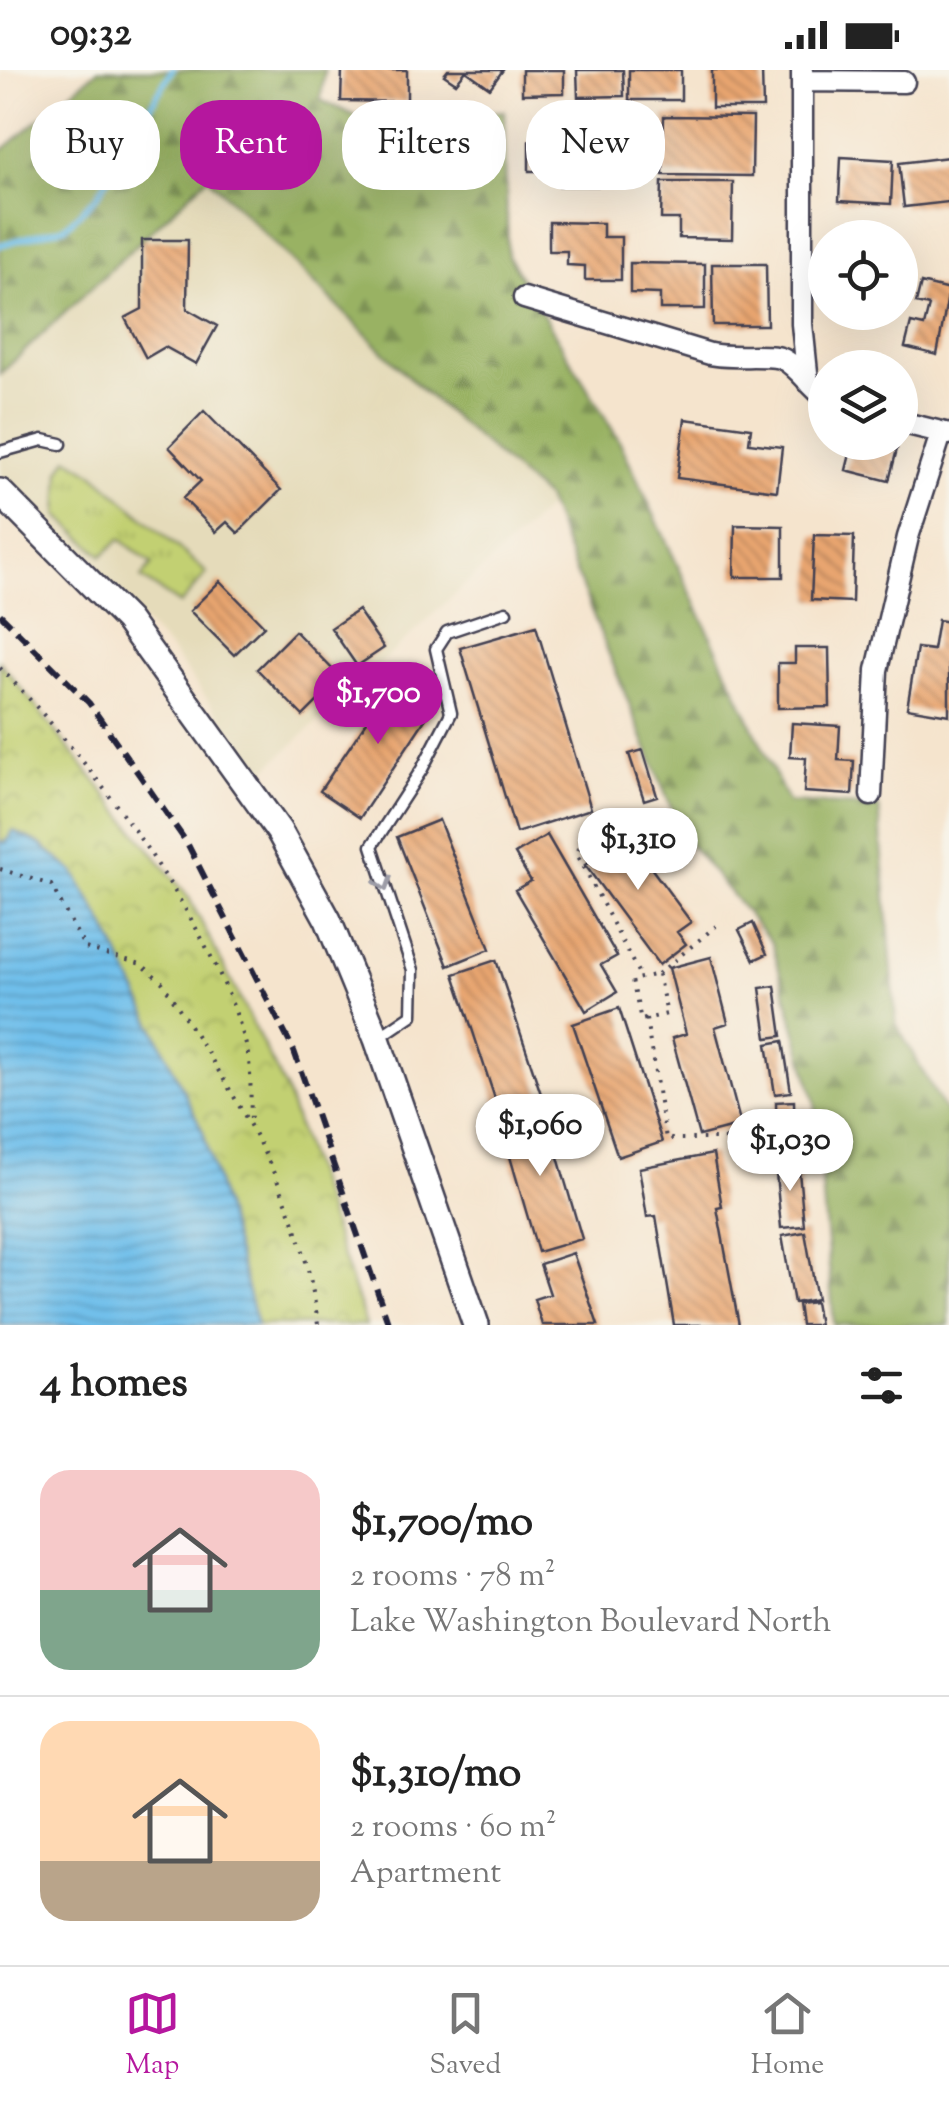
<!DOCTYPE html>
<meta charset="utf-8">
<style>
:root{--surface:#fff;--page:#f2f2f2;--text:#222;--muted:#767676;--line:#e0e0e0;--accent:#b5179e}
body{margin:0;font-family:"Sorts Mill Goudy",serif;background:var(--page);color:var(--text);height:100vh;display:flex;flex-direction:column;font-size:38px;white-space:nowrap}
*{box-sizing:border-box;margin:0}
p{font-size:32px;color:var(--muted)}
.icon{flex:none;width:55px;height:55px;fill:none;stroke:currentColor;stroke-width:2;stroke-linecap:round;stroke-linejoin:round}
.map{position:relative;height:1255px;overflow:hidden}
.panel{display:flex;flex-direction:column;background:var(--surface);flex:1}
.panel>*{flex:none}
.hud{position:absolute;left:30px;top:30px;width:890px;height:90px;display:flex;gap:20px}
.buttons{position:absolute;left:808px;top:150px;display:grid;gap:20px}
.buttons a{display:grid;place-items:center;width:110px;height:110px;border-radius:50%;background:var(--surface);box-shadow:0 10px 40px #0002;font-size:50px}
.price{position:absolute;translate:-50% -85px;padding:0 22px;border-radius:35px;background:#fff;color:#222;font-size:32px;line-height:65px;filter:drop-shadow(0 2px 5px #0008)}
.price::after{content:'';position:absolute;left:50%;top:60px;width:30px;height:22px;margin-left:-15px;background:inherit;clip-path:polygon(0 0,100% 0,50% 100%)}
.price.selected{background:var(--accent);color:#fff}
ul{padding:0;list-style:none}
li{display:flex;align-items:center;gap:30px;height:250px;padding:0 40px}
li+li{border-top:2px solid var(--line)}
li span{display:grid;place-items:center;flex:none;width:280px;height:200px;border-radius:30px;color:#555}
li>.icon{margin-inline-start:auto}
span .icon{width:120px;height:120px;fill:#fffc;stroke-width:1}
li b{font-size:42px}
h2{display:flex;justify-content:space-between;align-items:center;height:120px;padding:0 40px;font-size:42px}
.chip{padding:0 35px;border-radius:40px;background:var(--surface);box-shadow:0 10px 40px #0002;font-size:35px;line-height:90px}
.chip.selected{background:var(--accent);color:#fff}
.status{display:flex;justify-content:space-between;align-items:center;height:70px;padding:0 50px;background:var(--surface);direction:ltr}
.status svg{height:28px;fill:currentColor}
.tab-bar{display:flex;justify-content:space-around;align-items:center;height:140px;border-top:2px solid var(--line);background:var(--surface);font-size:28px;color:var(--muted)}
.tab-bar a{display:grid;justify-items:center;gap:5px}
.tab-bar .selected{color:var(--accent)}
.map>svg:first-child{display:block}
.built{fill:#e5dbba}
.grass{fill:url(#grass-tufts);stroke:#727956;stroke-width:2.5}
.forest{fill:url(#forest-firs);stroke:#5e6a50;stroke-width:2.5}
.park{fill:url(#park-crowns);stroke:#727956;stroke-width:2.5}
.water{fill:url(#water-rules);stroke:#497093;stroke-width:2.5}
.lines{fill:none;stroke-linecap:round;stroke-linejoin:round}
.stream{stroke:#70bfeb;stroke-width:6}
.building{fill:url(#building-back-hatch)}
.service-casing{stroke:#423f51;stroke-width:15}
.minor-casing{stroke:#423f51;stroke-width:25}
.tertiary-casing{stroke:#423f51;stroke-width:30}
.path{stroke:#423f51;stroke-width:4;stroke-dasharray:2.5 8;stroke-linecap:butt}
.service{stroke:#fff;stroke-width:10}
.minor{stroke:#fff;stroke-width:20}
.tertiary{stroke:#fff;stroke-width:25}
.rail{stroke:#22223b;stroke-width:6;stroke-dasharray:15 8;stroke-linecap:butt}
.oneway{stroke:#9c9ca7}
</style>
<div class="status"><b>09:32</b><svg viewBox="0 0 49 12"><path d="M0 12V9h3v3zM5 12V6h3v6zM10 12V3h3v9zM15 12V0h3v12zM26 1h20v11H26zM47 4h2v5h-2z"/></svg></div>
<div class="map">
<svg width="949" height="1255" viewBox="0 0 949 1255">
<defs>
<pattern id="grass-tufts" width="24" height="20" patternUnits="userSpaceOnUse" patternTransform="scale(2.5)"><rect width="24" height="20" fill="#c2d072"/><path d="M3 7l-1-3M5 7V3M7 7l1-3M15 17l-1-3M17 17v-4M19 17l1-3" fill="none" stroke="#a6b264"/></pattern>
<pattern id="forest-firs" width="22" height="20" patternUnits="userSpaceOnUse" patternTransform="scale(2.5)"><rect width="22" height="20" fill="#99b264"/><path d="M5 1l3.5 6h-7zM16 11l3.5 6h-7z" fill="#7c9054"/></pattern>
<pattern id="park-crowns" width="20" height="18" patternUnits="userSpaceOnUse" patternTransform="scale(2.5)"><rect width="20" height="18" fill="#c2d072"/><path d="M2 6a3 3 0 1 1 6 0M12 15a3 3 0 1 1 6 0" fill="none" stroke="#a6b264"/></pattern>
<pattern id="water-rules" width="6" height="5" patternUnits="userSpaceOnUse" patternTransform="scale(2.5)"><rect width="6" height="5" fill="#70bfeb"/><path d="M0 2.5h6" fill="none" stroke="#5c9bc0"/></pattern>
<pattern id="building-back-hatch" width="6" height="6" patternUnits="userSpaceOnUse" patternTransform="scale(2.5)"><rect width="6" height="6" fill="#e8a570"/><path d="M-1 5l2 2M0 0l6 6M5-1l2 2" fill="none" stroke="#bc865d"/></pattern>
</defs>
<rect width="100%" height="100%" fill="#f7f3e8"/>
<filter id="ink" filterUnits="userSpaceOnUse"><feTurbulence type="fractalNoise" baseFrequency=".01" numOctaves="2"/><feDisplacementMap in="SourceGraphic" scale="20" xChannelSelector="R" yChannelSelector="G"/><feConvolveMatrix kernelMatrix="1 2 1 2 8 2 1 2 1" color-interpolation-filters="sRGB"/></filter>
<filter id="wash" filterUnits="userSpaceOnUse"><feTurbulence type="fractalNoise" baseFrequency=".0048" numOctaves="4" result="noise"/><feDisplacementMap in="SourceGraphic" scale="40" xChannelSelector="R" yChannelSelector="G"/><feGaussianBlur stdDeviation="2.25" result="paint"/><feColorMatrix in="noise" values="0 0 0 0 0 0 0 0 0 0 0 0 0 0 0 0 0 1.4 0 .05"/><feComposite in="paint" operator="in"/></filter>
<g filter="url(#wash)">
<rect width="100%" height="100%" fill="#f5e4cd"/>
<path class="built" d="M163,41L434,247L551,435L263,702L167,576L0,407V210Z"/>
<path class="grass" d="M68,388L94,404L207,503L180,534L141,508L152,494L120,469L102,486L58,445L60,401Z"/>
<path class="forest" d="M98,0H325L320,30L364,50L504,41L508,186L620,372L788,732L879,737L896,954L949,1048V1255H834L815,1032L772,873L682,765L546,428L420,318L208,107L0,304V82Z"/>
<path class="park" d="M0,592L189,828L284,1016L366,1255H257L203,1062L108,861L74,802L41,774L14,761L5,773L0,771Z"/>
<path class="water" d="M13,761L40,774L74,802L108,861L203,1062L257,1255H0V771L6,773Z"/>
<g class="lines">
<path class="stream" d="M0,175L65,157L98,125L172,0"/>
</g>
<g id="blocks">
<path class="building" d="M342,0H407V32L341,31Z
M448,0H503L490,18L466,1L456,13L444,5Z
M522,0H564V23L522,24Z
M577,0H623L624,26L578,27Z
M629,0H681V30H629Z
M712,0H762L763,38H712Z
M664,46L753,47L752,106L663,105Z
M529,71H604V116H559V101H529Z
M841,87L893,90L891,134L839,131Z
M949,87V132L904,137L899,93Z
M662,112H733L732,169L679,168V149H661Z
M549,152L603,153V167H621V210H585V196L567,195V181H549Z
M142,170H188L187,239L217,256L196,294L165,277L146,288L125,248L142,239Z
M630,193L705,194V239H660V224L630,223Z
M712,194H766L767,255H713Z
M921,213L949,220L937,285L905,277L911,253L924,256L929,236L916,233Z
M204,341L281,420L238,463L227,452L216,462L183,428L201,411L169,377Z
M685,349L751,358L749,373L782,377L777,421L677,408Z
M853,372L897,379L889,411L846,400Z
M735,455L783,456V507H734Z
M814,465L854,466L852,532L811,530Z
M220,511L264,556L234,585L190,541Z
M358,540L384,578L357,596L331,558Z
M938,550L949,552V645L907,638L917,578L933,580Z
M536,556L591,739L516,763L460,578Z
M295,561L341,608L303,646L257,599Z
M795,578H829L830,637L778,638V593H795Z
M397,606L436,633L360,748L320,721Z
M792,653L840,656L838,690L854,691L852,725L804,722L806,688L790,687Z
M643,680L657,726L644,730L629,684Z
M439,750L490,879L448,896L397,767Z
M617,752L691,852L677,862L686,874L659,895L585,795L599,785L590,772Z
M547,765L617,886L601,895L617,922L586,941L515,820L531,811L515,784Z
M753,853L767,884L754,890L739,860Z
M711,887L728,953L715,957L741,1055L699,1066L672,968L686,964L669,898Z
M496,890L541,1024L498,1038L454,904Z
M775,916L782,966L767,968L760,918Z
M619,938L662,1072L618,1087L573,954Z
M783,971L791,1022L775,1024L767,974Z
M794,1031L795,1084L777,1085L776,1032Z
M543,1036L582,1169L538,1182L499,1049Z
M713,1084L722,1137L717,1138L739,1255H674L656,1146L647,1147L639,1098Z
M798,1090L804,1156L781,1158L775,1092Z
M805,1162L817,1229L794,1233L782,1166Z
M573,1183L598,1255H542L534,1229L550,1224L540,1194Z
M815,1232L819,1255H801L798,1234Z"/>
</g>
</g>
<g filter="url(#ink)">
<use href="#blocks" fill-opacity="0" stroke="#423f51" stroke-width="2.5"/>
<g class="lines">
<g class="service-casing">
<path id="service" d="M0,382L43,370L61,374
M378,968L412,945L413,900L372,776L422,699L451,643L436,579L447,562L506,542"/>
</g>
<g class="minor-casing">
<path id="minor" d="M802,0V254L808,312
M803,11L904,12
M524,228L710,284C731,289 770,283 783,289C799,297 810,317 825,327
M900,352L949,364
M871,725L877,600L908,467L941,364"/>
</g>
<g class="tertiary-casing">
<path id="tertiary" d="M0,422L127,550L279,761L328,850L377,969L476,1255"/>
</g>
<path class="path" d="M0,598C89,688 213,852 246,975C252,998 250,1027 251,1052
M639,743L584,764L577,784L641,908
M0,799L51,815L85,878L141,894L162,912C231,1019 303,1125 318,1255
M658,904L667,944L641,950L632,910Z
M658,904L716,856
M646,949L666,1069H763"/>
<use href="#service" class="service"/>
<use href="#minor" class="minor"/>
<use href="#tertiary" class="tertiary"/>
<path class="rail" d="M0,544L89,633L187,773L294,981L389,1255"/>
</g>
<defs><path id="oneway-chevron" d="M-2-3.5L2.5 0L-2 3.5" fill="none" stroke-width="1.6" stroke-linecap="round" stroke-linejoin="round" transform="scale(2.5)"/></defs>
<use class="oneway" href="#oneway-chevron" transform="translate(384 814) rotate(72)"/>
</g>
</svg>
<div class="buttons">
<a><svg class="icon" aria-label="locate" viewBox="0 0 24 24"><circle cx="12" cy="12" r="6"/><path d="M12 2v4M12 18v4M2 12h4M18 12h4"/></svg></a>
<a><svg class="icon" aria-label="layers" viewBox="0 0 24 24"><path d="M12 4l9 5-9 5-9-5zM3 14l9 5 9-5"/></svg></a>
</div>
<b class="price selected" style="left:378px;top:677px">$1,700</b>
<b class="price" style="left:638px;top:823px">$1,310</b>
<b class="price" style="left:540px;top:1109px">$1,060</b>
<b class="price" style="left:790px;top:1124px">$1,030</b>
<div class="hud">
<a class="chip">Buy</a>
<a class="chip selected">Rent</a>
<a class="chip">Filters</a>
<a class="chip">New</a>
</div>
</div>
<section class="panel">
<h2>4 homes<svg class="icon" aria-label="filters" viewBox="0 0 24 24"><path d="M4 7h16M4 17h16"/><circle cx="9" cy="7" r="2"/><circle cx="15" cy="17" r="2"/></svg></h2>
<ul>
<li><span style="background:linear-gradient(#f6c9c9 60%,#7fa58c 0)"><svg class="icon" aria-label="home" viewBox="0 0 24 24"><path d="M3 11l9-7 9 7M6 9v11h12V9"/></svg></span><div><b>$1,700/mo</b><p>2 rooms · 78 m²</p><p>Lake Washington Boulevard North</p></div></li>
<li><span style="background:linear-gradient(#ffd9b3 70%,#b9a48a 0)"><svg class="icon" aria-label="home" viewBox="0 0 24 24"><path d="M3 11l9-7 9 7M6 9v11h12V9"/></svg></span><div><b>$1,310/mo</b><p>2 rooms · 60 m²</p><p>Apartment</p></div></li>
</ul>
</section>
<nav class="tab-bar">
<a class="selected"><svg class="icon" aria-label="map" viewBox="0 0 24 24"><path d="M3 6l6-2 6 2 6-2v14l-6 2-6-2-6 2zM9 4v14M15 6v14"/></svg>Map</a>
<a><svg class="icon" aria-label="saved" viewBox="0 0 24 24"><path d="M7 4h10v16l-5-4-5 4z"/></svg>Saved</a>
<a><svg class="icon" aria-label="home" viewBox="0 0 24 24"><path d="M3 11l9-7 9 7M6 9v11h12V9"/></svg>Home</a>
</nav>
